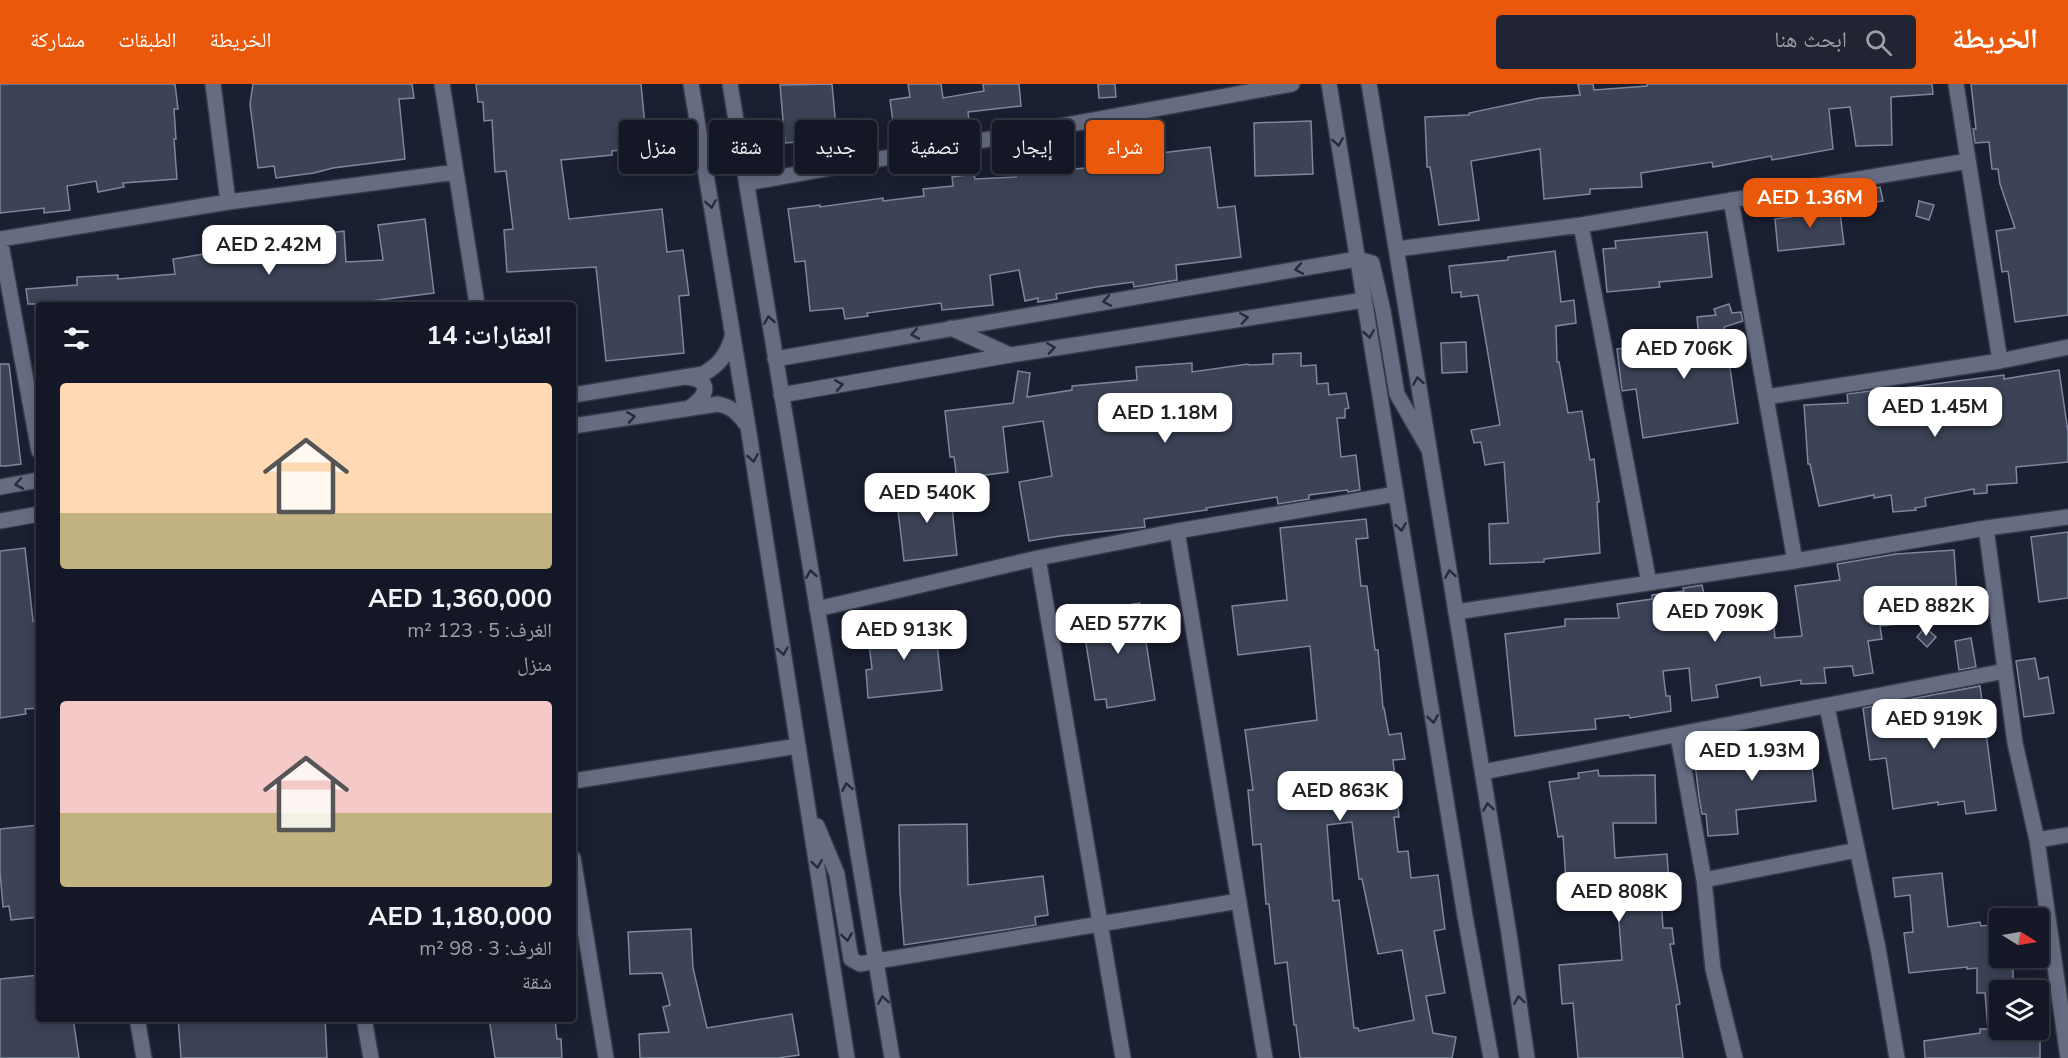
<!DOCTYPE html>
<html lang="ar">
<meta charset="utf-8">
<style>
:root{--surface:#141725;--page:#212432;--text:#f1f3f6;--muted:#9d9fa7;--line:#333642;--accent:#ea580c}
body{margin:0;font-family:"Nunito Sans","Noto Naskh Arabic",sans-serif;background:var(--page);color:var(--text);direction:rtl;height:100vh;display:flex;flex-direction:column;font-size:22px;white-space:nowrap}
*{box-sizing:border-box;margin:0}
p{font-size:20px;color:var(--muted)}
.icon{flex:none;width:33px;height:33px;fill:none;stroke:currentColor;stroke-width:2;stroke-linecap:round;stroke-linejoin:round}
.map{position:relative;flex:1;overflow:hidden;direction:ltr}
.drawer{position:absolute;left:36px;top:218px;width:540px;height:720px;display:flex;flex-direction:column;background:var(--surface);border-radius:6px;box-shadow:0 3px 15px #0003,0 0 0 2px var(--line);direction:rtl}
.drawer>*{flex:none}
.top-card{position:absolute;left:594px;top:36px;width:570px;height:54px;direction:rtl;display:flex;gap:12px}
.needle{width:39px;rotate:101deg}
.controls{position:absolute;left:1989px;top:824px;display:grid;gap:12px}
.controls a{display:grid;place-items:center;width:60px;height:60px;border-radius:6px;background:var(--surface);box-shadow:0 3px 15px #0003,0 0 0 2px var(--line);font-size:30px}
.price{position:absolute;translate:-50% -51px;padding:0 14px;border-radius:12px;background:#fff;color:#222;font-size:20px;line-height:39px;filter:drop-shadow(0 2px 3px #0008)}
.price::after{content:'';position:absolute;left:50%;top:36px;width:18px;height:14px;margin-left:-9px;background:inherit;clip-path:polygon(0 0,100% 0,50% 100%)}
.price.selected{background:var(--accent);color:#fff}
ul{padding:0;list-style:none}
li{display:grid;align-content:center;gap:12px;height:318px;padding:0 24px}
li span{display:grid;place-items:center;height:186px;border-radius:6px;color:#555}
li>.icon{margin-inline-start:auto}
span .icon{width:108px;height:108px;fill:#fffc;stroke-width:1}
li b{font-size:26px}
h2{display:flex;justify-content:space-between;align-items:center;height:72px;padding:0 24px;font-size:26px}
.chip{padding:0 21px;border-radius:6px;background:var(--surface);box-shadow:0 3px 15px #0003,0 0 0 2px var(--line);font-size:21px;line-height:54px}
.chip.selected{background:var(--accent);color:#fff}
header{display:flex;align-items:center;gap:36px;box-sizing:border-box;height:84px;padding:0 30px;background:var(--accent);color:#fff}
header strong{font-size:28px}
nav{display:flex;gap:33px;margin-inline-start:auto;font-size:21px}
.search{width:420px;height:54px;background:var(--page);display:flex;align-items:center;gap:15px;box-sizing:border-box;padding:0 21px;border-radius:6px;color:var(--muted);font-size:22px}
.map>svg:first-child{display:block}
.building{fill:#3c4357;stroke:#7e869d;stroke-width:1.5;fill-rule:evenodd}
.lines{fill:none;stroke-linecap:round;stroke-linejoin:round}
.street-casing{stroke:#353948;stroke-width:18}
.secondary-casing{stroke:#353948;stroke-width:18}
.street{stroke:#666d83;stroke-width:15}
.secondary{stroke:#666d83;stroke-width:15}
.oneway{stroke:#262c3e}
</style>
<header>
<strong>الخريطة</strong>
<div class="search"><svg class="icon" aria-label="search" viewBox="0 0 24 24"><circle cx="10" cy="10" r="6"/><path d="M15 15l6 6"/></svg>ابحث هنا</div>
<nav><a>الخريطة</a><a>الطبقات</a><a>مشاركة</a></nav>
</header>
<div class="map">
<svg width="2068" height="974" viewBox="0 0 2068 974">
<rect width="100%" height="100%" fill="#1a1f31"/>
<path class="building" d="M0,0H175L178,25H174L176,55H174L177,95L123,99L124,103L98,108L96,97L67,102L70,126L44,129V124L0,129Z
M253,0H412L414,14L399,15L405,75L333,84L314,89L276,94L274,82L258,84L250,20Z
M476,0H641L647,63L612,67V71L561,76L569,135L662,125L667,168L683,166L689,211L679,212L684,269L606,277L596,183L507,188L504,146L513,145L506,87L495,88L492,36L484,37L483,18H478Z
M832,0L837,55L785,59L780,1Z
M908,0H941L943,14L984,7L983,0H1019L1021,22L968,28L969,37L944,41L943,37L894,45L890,16L910,13Z
M1098,0H1115L1116,13L1099,14Z
M1578,0H1593L1594,6L1647,2V0H1932L1933,10L1891,13L1892,61L1856,62L1850,23L1829,25L1833,65L1772,76L1771,72L1713,83L1712,78L1641,89L1642,103L1590,105V110L1544,115L1540,65L1471,77L1479,136L1439,141L1430,83H1427L1425,33L1469,31V29L1540,14L1580,11Z
M1971,0H2068V231L2015,238L2008,187L2002,188L1996,147L2015,144L2000,100L1998,85H1992L1989,58L1975,59L1973,45H1976Z
M1311,37L1313,90L1255,92L1254,39Z
M1210,63L1218,124L1235,122L1241,173L1176,181L1177,196L1134,203L1133,198L1096,203L1056,210L1057,215L1038,218V214L1025,217L1019,186L990,191L993,221L942,226L941,219L867,229L868,232L845,235L843,224L810,227L805,177L795,178L788,125L820,121V123L883,114V117L924,112L923,105L953,102L952,93L974,90L975,95L1016,93V89L1115,82V78L1129,79L1128,73Z
M1880,103L1883,117L1865,120L1863,106Z
M1919,117L1934,121L1929,136L1916,132Z
M1839,121L1844,160L1778,167L1775,135L1791,133L1790,127Z
M425,135L434,209L371,217V220H28L26,205L77,201V193L118,191V195L175,190L173,175L204,170V158L217,159L264,154L265,169L329,163L328,149L344,147L346,178L383,176L378,141Z
M1707,148L1712,193L1659,198L1660,203L1607,208L1603,165L1616,164L1615,157Z
M1555,167L1561,218L1574,216L1576,239L1556,242L1557,278H1559L1568,329L1582,327L1590,376L1594,375L1599,418H1597L1600,469L1544,475V478L1490,480L1489,440L1508,439L1504,378L1485,381L1481,358L1474,359L1471,346L1500,341L1478,211L1461,213V208L1452,209L1449,182L1508,176V173Z
M1729,220L1732,229L1741,228L1743,237L1724,243L1738,339L1643,354L1636,305L1622,307L1617,265L1699,256L1697,233L1716,231L1714,225Z
M1466,258L1467,288L1442,289L1441,259Z
M1301,269V282L1316,281L1317,300L1328,299L1329,311L1346,309L1349,324L1345,325V334H1337L1341,373L1356,371L1360,406L1348,408L1347,406L1309,411V415L1278,420L1277,413L1206,424L1207,426L1144,435L1145,443L1060,452L1029,457L1019,398L1052,392L1043,337L1003,343L1008,388L957,395L954,373H950L945,327L1013,319L1018,287L1030,289L1027,313L1072,306V302L1137,296L1136,283L1192,279V288L1248,280L1249,281L1273,280V270Z
M0,280H9L21,380L6,382H0Z
M2059,286L2068,348V378L2016,383L2017,399L1987,401V409L1974,410V405L1925,414L1926,422L1915,424L1916,426L1893,428L1891,411L1874,414V411L1819,422L1810,380H1808L1804,321L1848,319L1847,310L1878,306L1895,305L2004,291V295Z
M950,404L957,471L904,477L896,410Z
M1366,435L1368,454L1356,455L1361,502H1367L1375,566H1378L1383,624H1384L1389,651L1401,649L1405,675L1393,676L1399,733H1394L1398,768L1408,767L1411,794L1438,791L1445,845L1434,847L1445,909L1426,912L1433,949L1456,953L1452,974H1300L1296,941H1294L1287,878L1275,880L1269,820H1266L1261,760L1253,761L1248,706H1253L1245,646L1317,636L1310,562L1238,571L1232,522L1287,516L1280,444ZM1352,738L1359,795H1362L1378,870L1402,866L1414,936L1359,947L1358,944H1354L1339,816L1333,817L1327,741Z
M2068,448V514L2039,518L2031,453Z
M25,464L33,537H39V624L25,625L26,630L0,634V467Z
M1954,466L1958,526L1909,530L1919,538L1880,542L1882,555L1868,557L1873,589L1854,592L1852,582L1824,584L1826,599L1801,600V596L1761,602L1760,593L1716,601L1718,613L1692,617L1689,584L1663,587L1666,612H1670L1671,627L1630,634L1629,631L1595,635L1596,645L1515,652L1505,550L1565,542V535L1619,534L1617,520L1652,515V511L1684,507L1683,504L1702,501L1705,515L1709,514L1710,522L1771,514L1775,554L1802,552L1795,502L1840,496L1837,480L1896,470Z
M1140,519L1155,616L1107,624L1106,615L1095,616L1081,528Z
M922,532L923,543L935,541L942,606L868,614L866,586L872,585L868,551L898,549L897,535Z
M1925,543L1936,553L1927,563L1917,553Z
M1971,554L1976,583L1959,586L1955,557Z
M2035,574L2039,595L2048,593L2054,629L2024,633L2016,577Z
M1980,602L1996,726L1966,730L1964,717L1938,721V718L1893,725L1886,674L1870,676L1863,624Z
M1809,658L1816,717L1736,726L1738,750L1708,752L1706,730H1702L1699,713L1694,671Z
M1598,686L1599,692L1655,691L1656,739H1613L1615,774L1667,770L1669,799L1660,800L1663,844H1672L1674,860H1670L1680,920L1676,921L1683,974H1578L1573,919L1562,920L1559,881L1622,876L1616,802L1596,803V796L1566,798L1563,752L1558,753L1549,698L1579,694L1578,689Z
M967,740L968,801L1043,792L1048,831L1035,833L1036,841L904,861L900,808L899,741Z
M39,741V833L11,836L9,822L3,823L0,788V745Z
M1942,789L1948,843L1980,838L1981,842L2000,840V873H2013V906H2000V945H2017V948L2040,947V974H1925L1924,957L1980,949V945H1988L1985,909H1977V884L1967,885V883L1909,889L1904,849L1913,848L1910,811L1895,813L1893,794Z
M691,845L693,884L707,944L792,930L799,971L778,974H640L639,950L669,948L663,923L670,921L662,889L630,890L628,848Z
M39,891V934H73L79,974H0V895Z
M178,934H325L327,974H181Z
M489,934H555L557,955H561L562,974H495Z"/>
<g class="lines">
<g class="street-casing">
<path id="street" d="M213,0L228,118
M442,0L477,220
M1956,0L2000,277
M747,99L1292,0
M1731,116L1795,477
M0,155L228,118L456,88
M0,155L39,367
M1397,165L1581,141
M1357,175L1372,179L1383,227L1397,310L1428,364
M951,244L1010,271
M1766,313L2000,277L2068,263
M1986,444L2015,659L2037,756L2068,974
M1177,447L1265,974
M1038,474L1123,974
M1649,499L1581,141L1968,77
M817,525L1038,474L1177,447L1396,410
M1456,528L1795,477L1986,444L2068,433
M1827,623L1878,864L1897,974
M1678,652L1704,796L1713,885L1735,974
M1483,688L2005,587
M573,697L798,662
M2037,756L2068,751
M573,774L606,974
M1704,796L1857,766
M877,877L1239,817
M137,934L144,974
M364,934L371,974"/>
</g>
<g class="secondary-casing">
<path id="secondary" d="M691,0L748,343L847,974
M730,0L892,974
M1329,0L1465,832L1491,974
M1369,0L1509,850L1527,974
M775,275L1357,175
M686,293C713,296 708,312 689,324
M573,311L703,290C719,281 727,271 732,253
M781,311L1010,271L1364,216
M573,342L718,320C732,323 738,329 746,340
M0,403L39,396
M0,437L39,430
M817,742L837,790L851,875L860,880L877,877"/>
</g>
<use href="#street" class="street"/>
<use href="#secondary" class="secondary"/>
</g>
<defs><path id="oneway-chevron" d="M-2-3.5L2.5 0L-2 3.5" fill="none" stroke-width="1.6" stroke-linecap="round" stroke-linejoin="round" transform="scale(1.5)"/></defs>
<g class="oneway">
<use href="#oneway-chevron" transform="translate(1338 58) rotate(81)"/>
<use href="#oneway-chevron" transform="translate(711 120) rotate(81)"/>
<use href="#oneway-chevron" transform="translate(1299 185) rotate(170)"/>
<use href="#oneway-chevron" transform="translate(1107 217) rotate(170)"/>
<use href="#oneway-chevron" transform="translate(1244 234) rotate(-9)"/>
<use href="#oneway-chevron" transform="translate(769 236) rotate(-99)"/>
<use href="#oneway-chevron" transform="translate(915 250) rotate(170)"/>
<use href="#oneway-chevron" transform="translate(1369 250) rotate(81)"/>
<use href="#oneway-chevron" transform="translate(1051 264) rotate(-9)"/>
<use href="#oneway-chevron" transform="translate(1418 297) rotate(-99)"/>
<use href="#oneway-chevron" transform="translate(839 301) rotate(-10)"/>
<use href="#oneway-chevron" transform="translate(631 333) rotate(-9)"/>
<use href="#oneway-chevron" transform="translate(753 374) rotate(81)"/>
<use href="#oneway-chevron" transform="translate(19 400) rotate(170)"/>
<use href="#oneway-chevron" transform="translate(1401 443) rotate(81)"/>
<use href="#oneway-chevron" transform="translate(811 490) rotate(-99)"/>
<use href="#oneway-chevron" transform="translate(1450 490) rotate(-99)"/>
<use href="#oneway-chevron" transform="translate(783 567) rotate(81)"/>
<use href="#oneway-chevron" transform="translate(1433 635) rotate(81)"/>
<use href="#oneway-chevron" transform="translate(847 703) rotate(-100)"/>
<use href="#oneway-chevron" transform="translate(1488 723) rotate(-99)"/>
<use href="#oneway-chevron" transform="translate(817 780) rotate(81)"/>
<use href="#oneway-chevron" transform="translate(847 853) rotate(81)"/>
<use href="#oneway-chevron" transform="translate(883 916) rotate(-99)"/>
<use href="#oneway-chevron" transform="translate(1519 916) rotate(-98)"/>
</g>
</svg>
<div class="controls">
<a><svg class="needle" viewBox="-14 -14 28 28"><path d="M0-13l5 13h-10z" fill="#e53935"/><path d="M0 13l5-13h-10z" fill="#9d9fa7"/></svg></a>
<a><svg class="icon" aria-label="layers" viewBox="0 0 24 24"><path d="M12 4l9 5-9 5-9-5zM3 14l9 5 9-5"/></svg></a>
</div>
<b class="price selected" style="left:1810px;top:145px">AED 1.36M</b>
<b class="price" style="left:269px;top:192px">AED 2.42M</b>
<b class="price" style="left:1684px;top:296px">AED 706K</b>
<b class="price" style="left:1935px;top:354px">AED 1.45M</b>
<b class="price" style="left:1165px;top:360px">AED 1.18M</b>
<b class="price" style="left:927px;top:440px">AED 540K</b>
<b class="price" style="left:1926px;top:553px">AED 882K</b>
<b class="price" style="left:1715px;top:559px">AED 709K</b>
<b class="price" style="left:1118px;top:571px">AED 577K</b>
<b class="price" style="left:904px;top:577px">AED 913K</b>
<b class="price" style="left:1934px;top:666px">AED 919K</b>
<b class="price" style="left:1752px;top:698px">AED 1.93M</b>
<b class="price" style="left:1340px;top:738px">AED 863K</b>
<b class="price" style="left:1619px;top:839px">AED 808K</b>
<div class="top-card">
<a class="chip selected">شراء</a>
<a class="chip">إيجار</a>
<a class="chip">تصفية</a>
<a class="chip">جديد</a>
<a class="chip">شقة</a>
<a class="chip">منزل</a>
</div>
<section class="drawer">
<h2>العقارات: 14<svg class="icon" aria-label="filters" viewBox="0 0 24 24"><path d="M4 7h16M4 17h16"/><circle cx="9" cy="7" r="2"/><circle cx="15" cy="17" r="2"/></svg></h2>
<ul>
<li><span style="background:linear-gradient(#ffd9b3 70%,#c2b280 0)"><svg class="icon" aria-label="home" viewBox="0 0 24 24"><path d="M3 11l9-7 9 7M6 9v11h12V9"/></svg></span><div><b>AED 1,360,000</b><p>الغرف: 5 · 123 m²</p><p>منزل</p></div></li>
<li><span style="background:linear-gradient(#f6c9c9 60%,#c2b280 0)"><svg class="icon" aria-label="home" viewBox="0 0 24 24"><path d="M3 11l9-7 9 7M6 9v11h12V9"/></svg></span><div><b>AED 1,180,000</b><p>الغرف: 3 · 98 m²</p><p>شقة</p></div></li>
</ul>
</section>
</div>
